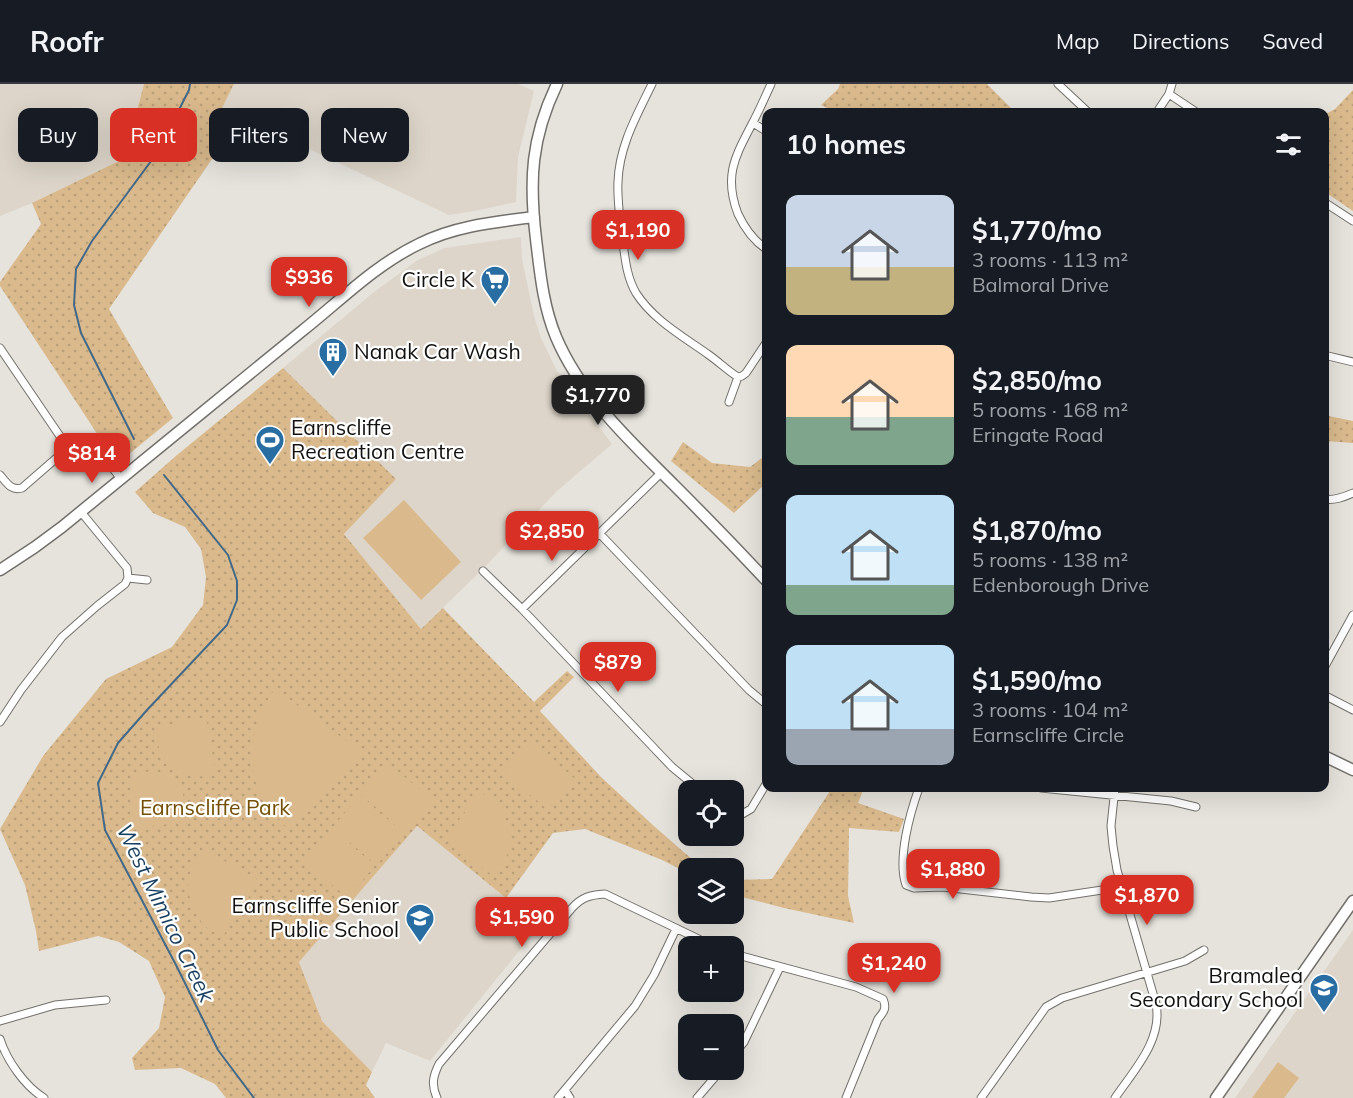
<!DOCTYPE html>
<meta charset="utf-8">
<style>
:root{--surface:#171b24;--page:#20242c;--text:#f1f3f6;--muted:#9ea1a6;--line:#363941;--accent:#d93025}
body{margin:0;font-family:Mulish,sans-serif;background:var(--page);color:var(--text);height:100vh;display:flex;flex-direction:column;font-size:22px;white-space:nowrap}
*{box-sizing:border-box;margin:0}
p{font-size:20px;color:var(--muted)}
.icon{flex:none;width:33px;height:33px;fill:none;stroke:currentColor;stroke-width:2;stroke-linecap:round;stroke-linejoin:round}
.map{position:relative;flex:1;overflow:hidden}
.sheet{position:absolute;left:762px;top:24px;width:567px;height:684px;display:flex;flex-direction:column;background:var(--surface);border-radius:12px;box-shadow:0 6px 24px #0002}
.sheet>*{flex:none}
.guide{position:absolute;left:18px;top:24px;width:570px;height:54px;display:flex;gap:12px}
.buttons{position:absolute;left:678px;top:696px;display:grid;gap:12px}
.buttons a{display:grid;place-items:center;width:66px;height:66px;border-radius:12px;background:var(--surface);box-shadow:0 6px 24px #0002;font-size:30px}
.price{position:absolute;translate:-50% -51px;padding:0 14px;border-radius:12px;background:var(--accent);color:#fff;font-size:20px;line-height:39px;filter:drop-shadow(0 2px 3px #0008)}
.price::after{content:'';position:absolute;left:50%;top:36px;width:18px;height:14px;margin-left:-9px;background:inherit;clip-path:polygon(0 0,100% 0,50% 100%)}
.price.on{background:#222;color:#fff}
ul{padding:0;list-style:none}
li{display:flex;align-items:center;gap:18px;height:150px;padding:0 24px}
li span{display:grid;place-items:center;flex:none;width:168px;height:120px;border-radius:12px;color:#555}
li>.icon{margin-inline-start:auto}
span .icon{width:72px;height:72px;fill:#fffc;stroke-width:1}
li b{font-size:26px}
h2{display:flex;justify-content:space-between;align-items:center;height:72px;padding:0 24px;font-size:26px}
.chip{padding:0 21px;border-radius:12px;background:var(--surface);box-shadow:0 6px 24px #0002;font-size:21px;line-height:54px}
.chip.on{background:var(--accent);color:#fff}
header{display:flex;align-items:center;gap:36px;box-sizing:border-box;height:84px;padding:0 30px;background:var(--surface);border-bottom:2px solid var(--line)}
header strong{font-size:28px}
nav{display:flex;gap:33px;margin-inline-start:auto;font-size:21px}
.map>svg:first-child{display:block}
.built{fill:#ddd5c9}
.park{fill:url(#park-dots)}
.pitch{fill:#daba8d}
.lines{fill:none;stroke-linecap:round;stroke-linejoin:round}
.stream{stroke:#436988;stroke-width:2}
.street-casing{stroke:#73706b;stroke-width:9}
.secondary-casing{stroke:#73706b;stroke-width:13}
.street{stroke:#fff;stroke-width:7}
.secondary{stroke:#fff;stroke-width:10}
.labels{text-anchor:middle;stroke-width:4.5;stroke-linejoin:round;paint-order:stroke}
.poi-label{font-size:21px;fill:#131210;stroke:#fff;text-anchor:end}
.park-label{font-size:21px;fill:#744e00;stroke:#fff}
.water-label{font-size:22px;font-style:italic;fill:#163f5f;stroke:#fff}
</style>
<header>
<strong>Roofr</strong>
<nav><a>Map</a><a>Directions</a><a>Saved</a></nav>
</header>
<div class="map">
<svg width="1353" height="1014" viewBox="0 0 1353 1014">
<defs>
<pattern id="park-dots" width="8" height="8" patternUnits="userSpaceOnUse" patternTransform="scale(1.5)"><rect width="8" height="8" fill="#daba8d"/><path d="M2 2h.1M6 6h.1" fill="none" stroke="#ba9f79" stroke-width="1.8" stroke-linecap="round"/></pattern>
</defs>
<rect width="100%" height="100%" fill="#e6e3dd"/>
<path class="built" d="M0,0H144L130,53L121,76L32,119L0,132Z
M234,0H518L534,7L518,73L516,118L480,126L449,131L222,24Z
M521,153L522,175L534,232L541,254L557,287L612,360L557,407L483,485L421,545L344,450L395,395L283,284L374,208L418,176L445,164Z
M417,742L506,814L541,840L430,977L386,959L372,988L322,937L299,878Z
M1353,846V1014H1235Z"/>
<path class="park" d="M144,0H234L222,24L232,46L109,225L173,334L117,380L0,202V198L41,140L32,119L121,76L130,53Z
M840,0H987L1015,28H835L821,21L838,5Z
M1353,6V127L1325,108L1324,31L1335,25Z
M283,284L396,395L344,450L421,545L443,524L534,618L567,587L574,593L540,627L601,693L655,743L694,777L708,784H688V789L662,776L585,745L553,749L506,814L417,742L299,878L322,937L372,988L366,1001L375,1014H226L215,1000L181,984L135,986L132,974L159,944L165,913L149,877L119,858L98,852L39,867L36,847L25,801L0,745L43,672L106,595L172,563L203,521L206,493L201,465L185,443L153,429L135,408L177,371Z
M1324,331L1353,337V359L1325,357Z
M683,358L712,379L750,383L766,371V399L734,429L671,377Z
M832,704H864L858,719L904,735L899,748L849,744L848,812L854,839L784,824L734,811V796L772,795Z"/>
<path class="pitch" d="M404,416L461,478L421,516L363,454Z
M275,605L359,666V673L289,746C279,735 267,723 260,710C249,686 250,647 263,624C266,617 271,611 275,605Z
M202,634L207,638L216,691C196,694 170,694 161,672C158,663 158,652 157,643Z
M530,657L574,694L548,726L504,689Z
M388,679L432,716L406,748L361,711Z
M152,687C182,690 186,713 187,738L134,744L130,742L131,690Z
M481,708L502,727L510,748L512,762L500,784L492,791L444,755Z
M359,712L403,748L377,781L332,744Z
M331,745L375,781L348,814L304,777Z
M204,766L256,794L258,799L223,852C217,849 210,847 206,843C201,839 198,832 195,827C183,801 187,787 204,766Z
M1278,978L1299,994L1284,1014H1252Z"/>
<g class="lines">
<path class="stream" d="M134,355L81,249L74,221L76,185L92,157L157,69L189,6L190,0
M164,391L228,471L237,497V516L227,541L147,626L118,659L98,699L105,746L176,881L218,966L254,1014"/>
<g class="street-casing">
<path id="street" d="M652,0C637,31 619,62 618,98C617,116 620,134 622,152C625,172 626,192 636,209C653,236 684,253 709,271C719,278 728,287 738,293L742,292L746,289L766,259
M1058,0L1088,28
M1169,10L1196,28
M1157,28L1169,10L1172,0
M753,39L766,47
M1324,118L1353,137
M766,165C753,156 745,145 738,130C723,91 736,71 753,38C760,25 765,13 771,0
M0,264L68,364
M1324,271L1353,278
M729,318L738,293
M0,391C7,399 11,407 22,404L68,364L80,356H89L95,361L121,395
M1324,415C1334,417 1344,413 1353,409
M600,450L749,606L766,620
M483,487L522,525L652,662L672,683L700,706
M128,494L147,496
M522,525L662,388
M1324,584L1353,531
M1324,611L1353,626
M0,638L21,606L62,553L97,522L125,500L128,494L127,484L81,428
M919,704C910,729 897,775 906,801L914,804L943,803L1031,813L1049,814L1122,803
M1041,704L1171,717L1196,723
M734,732L737,733L751,725L766,700
M734,870L856,903L883,915C887,924 884,928 878,935L846,1014
M0,937L55,921L106,916
M0,955C7,977 25,1002 44,1014
M734,970L744,958L780,883
M565,1006L570,1014
M437,1014C431,1001 433,992 439,980L572,824C582,813 590,811 605,810L713,862
M558,1014L635,922L654,891L676,845
M697,1014L721,986
M981,1014L1046,923L1062,914L1185,877L1204,866
M1115,1014C1134,986 1163,956 1156,920L1117,786L1113,762L1111,742L1115,704"/>
</g>
<g class="secondary-casing">
<path id="secondary" d="M557,0C531,54 529,96 536,155C540,188 543,222 556,253C581,312 630,357 674,401C705,432 736,464 766,496
M0,486L35,463L62,443C142,378 222,312 302,247C340,217 375,181 419,160C454,142 495,138 534,133
M1324,672L1353,686
M1216,1014L1353,817"/>
</g>
<use href="#street" class="street"/>
<use href="#secondary" class="secondary"/>
</g>
<defs>
<g id="supermarket-pin" transform="scale(1.5)"><path d="M0 17L-7.5 6A9.5 9.5 0 1 1 7.5 6Z" fill="#286ea2" stroke="#fff"/><path d="M-6-5.5h2.5l.6 2H6L4.5 2H-2.5L-4.4-4H-6ZM-1.5 3.2a1.3 1.3 0 1 0 .1 0ZM3 3.2a1.3 1.3 0 1 0 .1 0Z" fill="#fff"/></g>
<g id="building-pin" transform="scale(1.5)"><path d="M0 17L-7.5 6A9.5 9.5 0 1 1 7.5 6Z" fill="#286ea2" stroke="#fff"/><path d="M-4-6H4V6H1V3H-1V6H-4ZM-2.5-4.3h1.7v1.8h-1.7ZM.8-4.3h1.7v1.8H.8ZM-2.5-1h1.7V.8h-1.7ZM.8-1h1.7V.8H.8Z" fill="#fff"/></g>
<g id="stadium-pin" transform="scale(1.5)"><path d="M0 17L-7.5 6A9.5 9.5 0 1 1 7.5 6Z" fill="#286ea2" stroke="#fff"/><path d="M0-5a6.5 5 0 1 0 0 10a6.5 5 0 1 0 0-10ZM-3.5-1.8h7v3.6h-7Z" fill="#fff"/></g>
<g id="school-pin" transform="scale(1.5)"><path d="M0 17L-7.5 6A9.5 9.5 0 1 1 7.5 6Z" fill="#286ea2" stroke="#fff"/><path d="M0-5L7-2L0 1L-7-2ZM-4 1L0 2.5L4 1V4Q0 6-4 4Z" fill="#fff"/></g>
</defs>
<g fill-rule="evenodd">
<use href="#supermarket-pin" x="495" y="196"/>
<use href="#building-pin" x="333" y="268"/>
<use href="#stadium-pin" x="270" y="356"/>
<use href="#school-pin" x="420" y="834"/>
<use href="#school-pin" x="1324" y="904"/>
</g>
<g class="labels">
<g class="poi-label">
<text x="474" y="203">Circle K</text>
<text x="354" y="275" text-anchor="start">Nanak Car Wash</text>
<text x="291" y="351" text-anchor="start">Earnscliffe<tspan x="291" dy="24">Recreation Centre</tspan></text>
<text x="399" y="829">Earnscliffe Senior<tspan x="399" dy="24">Public School</tspan></text>
<text x="1303" y="899">Bramalea<tspan x="1303" dy="24">Secondary School</tspan></text>
</g>
<g class="park-label">
<text x="215" y="731">Earnscliffe Park</text>
</g>
<g class="water-label">
<text transform="translate(166 829) rotate(64)" y="8">West Mimico Creek</text>
</g>
</g>
</svg>
<div class="buttons">
<a><svg class="icon" aria-label="locate" viewBox="0 0 24 24"><circle cx="12" cy="12" r="6"/><path d="M12 2v4M12 18v4M2 12h4M18 12h4"/></svg></a>
<a><svg class="icon" aria-label="layers" viewBox="0 0 24 24"><path d="M12 4l9 5-9 5-9-5zM3 14l9 5 9-5"/></svg></a>
<a>+</a>
<a>−</a>
</div>
<b class="price" style="left:638px;top:177px">$1,190</b>
<b class="price" style="left:309px;top:224px">$936</b>
<b class="price on" style="left:598px;top:342px">$1,770</b>
<b class="price" style="left:92px;top:400px">$814</b>
<b class="price" style="left:552px;top:478px">$2,850</b>
<b class="price" style="left:618px;top:609px">$879</b>
<b class="price" style="left:953px;top:816px">$1,880</b>
<b class="price" style="left:1147px;top:842px">$1,870</b>
<b class="price" style="left:522px;top:864px">$1,590</b>
<b class="price" style="left:894px;top:910px">$1,240</b>
<div class="guide">
<a class="chip">Buy</a>
<a class="chip on">Rent</a>
<a class="chip">Filters</a>
<a class="chip">New</a>
</div>
<section class="sheet">
<h2>10 homes<svg class="icon" aria-label="filters" viewBox="0 0 24 24"><path d="M4 7h16M4 17h16"/><circle cx="9" cy="7" r="2"/><circle cx="15" cy="17" r="2"/></svg></h2>
<ul>
<li><span style="background:linear-gradient(#c9d6e8 60%,#c2b280 0)"><svg class="icon" aria-label="home" viewBox="0 0 24 24"><path d="M3 11l9-7 9 7M6 9v11h12V9"/></svg></span><div><b>$1,770/mo</b><p>3 rooms · 113 m²</p><p>Balmoral Drive</p></div></li>
<li><span style="background:linear-gradient(#ffd9b3 60%,#7fa58c 0)"><svg class="icon" aria-label="home" viewBox="0 0 24 24"><path d="M3 11l9-7 9 7M6 9v11h12V9"/></svg></span><div><b>$2,850/mo</b><p>5 rooms · 168 m²</p><p>Eringate Road</p></div></li>
<li><span style="background:linear-gradient(#bfe0f5 75%,#7fa58c 0)"><svg class="icon" aria-label="home" viewBox="0 0 24 24"><path d="M3 11l9-7 9 7M6 9v11h12V9"/></svg></span><div><b>$1,870/mo</b><p>5 rooms · 138 m²</p><p>Edenborough Drive</p></div></li>
<li><span style="background:linear-gradient(#bfe0f5 70%,#9aa5b1 0)"><svg class="icon" aria-label="home" viewBox="0 0 24 24"><path d="M3 11l9-7 9 7M6 9v11h12V9"/></svg></span><div><b>$1,590/mo</b><p>3 rooms · 104 m²</p><p>Earnscliffe Circle</p></div></li>
</ul>
</section>
</div>
